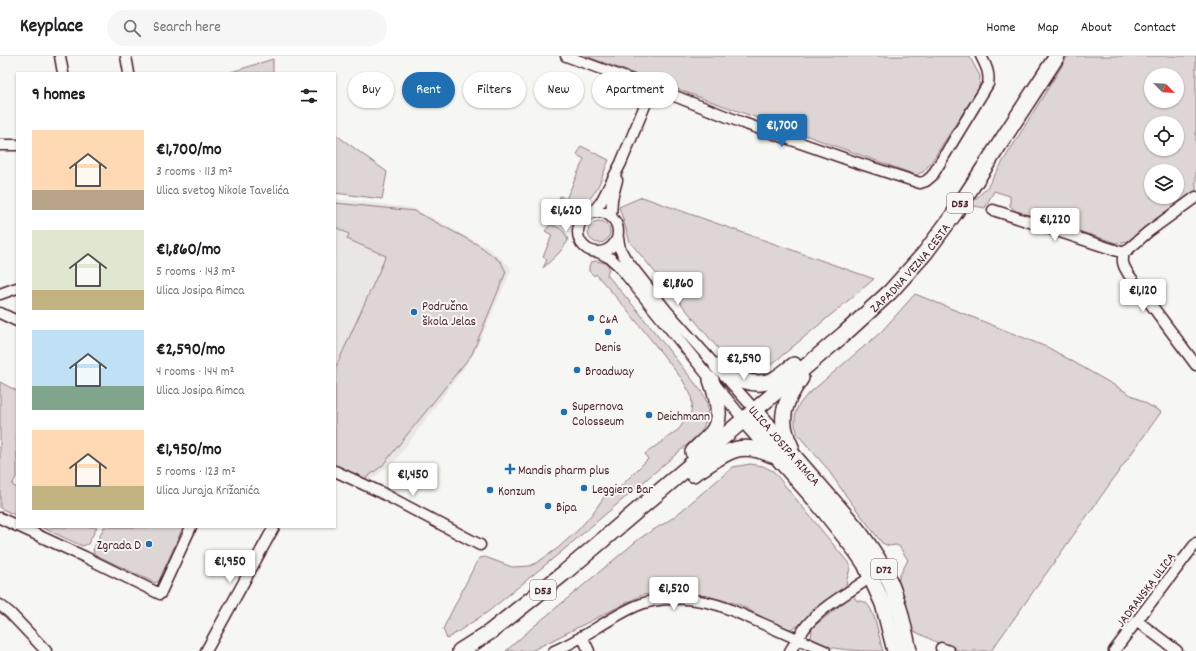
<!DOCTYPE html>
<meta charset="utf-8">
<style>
:root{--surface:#fff;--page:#f6f6f6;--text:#202124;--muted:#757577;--line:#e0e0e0;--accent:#1f6fb2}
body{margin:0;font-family:Dekko,sans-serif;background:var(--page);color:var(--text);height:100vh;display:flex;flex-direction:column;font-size:15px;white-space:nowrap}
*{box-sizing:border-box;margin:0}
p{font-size:13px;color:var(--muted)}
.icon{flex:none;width:22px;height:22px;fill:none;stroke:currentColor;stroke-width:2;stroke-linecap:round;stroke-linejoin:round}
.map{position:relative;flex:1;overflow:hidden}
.panel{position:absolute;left:16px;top:16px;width:320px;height:456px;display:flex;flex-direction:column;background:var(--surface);border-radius:0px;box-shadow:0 1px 3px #0004}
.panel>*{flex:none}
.top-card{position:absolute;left:348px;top:16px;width:380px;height:36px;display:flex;gap:8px}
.needle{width:26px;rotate:114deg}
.buttons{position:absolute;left:1144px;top:12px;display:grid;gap:8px}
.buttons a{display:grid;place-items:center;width:40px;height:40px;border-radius:50%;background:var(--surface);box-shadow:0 1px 3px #0004;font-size:20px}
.price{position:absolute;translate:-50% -34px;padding:0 9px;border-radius:4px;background:#fff;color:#222;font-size:13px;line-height:26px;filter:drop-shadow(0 1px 2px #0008)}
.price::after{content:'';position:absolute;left:50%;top:24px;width:12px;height:9px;margin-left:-6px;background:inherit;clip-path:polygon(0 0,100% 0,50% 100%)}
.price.on{background:var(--accent);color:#fff}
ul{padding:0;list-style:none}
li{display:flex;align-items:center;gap:12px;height:100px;padding:0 16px}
li span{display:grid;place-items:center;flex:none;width:112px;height:80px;border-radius:0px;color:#555}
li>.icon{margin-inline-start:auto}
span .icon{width:48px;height:48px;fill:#fffc;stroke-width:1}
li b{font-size:17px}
h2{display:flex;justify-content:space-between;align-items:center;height:48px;padding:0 16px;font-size:17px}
.tag{padding:0 14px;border-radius:18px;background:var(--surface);box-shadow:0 1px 3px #0004;font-size:14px;line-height:36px}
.tag.on{background:var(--accent);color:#fff}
header{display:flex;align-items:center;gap:24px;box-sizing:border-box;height:56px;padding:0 20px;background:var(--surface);border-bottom:1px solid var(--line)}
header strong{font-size:19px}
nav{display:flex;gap:22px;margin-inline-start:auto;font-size:14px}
.search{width:280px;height:36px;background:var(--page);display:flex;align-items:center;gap:10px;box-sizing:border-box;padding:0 14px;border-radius:22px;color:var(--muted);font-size:15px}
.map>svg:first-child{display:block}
.built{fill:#e9e6e3}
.green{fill:#ddd6d5;stroke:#947a80;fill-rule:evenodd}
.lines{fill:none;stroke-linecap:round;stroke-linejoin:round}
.street-casing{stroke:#4a1f2b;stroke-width:13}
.primary-casing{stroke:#4a1f2b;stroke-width:18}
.street{stroke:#f6f6f2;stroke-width:10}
.primary{stroke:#f6f6f2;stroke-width:15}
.poi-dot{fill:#1f6fb2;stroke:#f6f6f2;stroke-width:1.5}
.labels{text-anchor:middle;stroke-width:4;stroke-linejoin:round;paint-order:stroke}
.shield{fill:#f6f6f2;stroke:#7e6067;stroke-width:1}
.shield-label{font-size:12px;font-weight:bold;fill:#4a1f2b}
.street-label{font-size:13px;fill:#4a1f2b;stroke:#f6f6f2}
.poi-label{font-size:13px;fill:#4a1f2b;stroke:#f6f6f2;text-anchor:start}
</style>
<header>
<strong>Keyplace</strong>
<div class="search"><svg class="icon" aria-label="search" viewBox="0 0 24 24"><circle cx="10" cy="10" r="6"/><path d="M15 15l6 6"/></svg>Search here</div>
<nav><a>Home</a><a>Map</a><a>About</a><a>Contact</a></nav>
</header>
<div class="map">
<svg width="1196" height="595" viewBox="0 0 1196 595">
<rect width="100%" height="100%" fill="#f6f6f2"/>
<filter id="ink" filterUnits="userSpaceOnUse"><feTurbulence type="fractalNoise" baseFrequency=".025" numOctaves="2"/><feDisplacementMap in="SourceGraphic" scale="8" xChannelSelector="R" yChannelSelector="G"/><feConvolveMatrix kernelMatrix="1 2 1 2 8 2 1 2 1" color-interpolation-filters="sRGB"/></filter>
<g filter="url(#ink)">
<path class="built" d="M335,143L413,152L488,192L512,212L473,300L395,405L370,424L335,404Z"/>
<path class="green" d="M585,0H969L980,20L979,32L930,108L923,116L916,119Z
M1068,0H1196V140L1129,185L1116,187L1016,155L1010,150V140L994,135L985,152L969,149L986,133ZM1151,19H1177V45H1151ZM1151,67H1177V93H1151ZM1151,115H1177V141H1151Z
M273,3V17H228Z
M335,78L387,116L382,143L335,137Z
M581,90L609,104C598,128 596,151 564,152L558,148L560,140L566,143L584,103L577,99Z
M642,141L874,223L772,308L763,313H751L736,310L726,302L630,186L619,151Z
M335,147L415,155L480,190L501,206L506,216L472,298L382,410L363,424L335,409V313L386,200L347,183L349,178L335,171Z
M588 176a11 11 0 1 1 22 0a11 11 0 1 1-22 0Z
M550,169C558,169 567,177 568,185L559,197L543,212L547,204L543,201L552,179L545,175Z
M596,205L606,207L609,211L607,219L637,254L702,336C711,351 708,361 701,377L561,496L489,555L447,583L443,573L476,507L480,502L485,501L512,511L530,510L538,506L558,492L579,473L592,458L609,434L613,438L648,403L645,398L679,373L691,356L692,348L691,339L682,323L629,256L596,218L594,220L589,215V210L591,206Z
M915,238L1049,292L1161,356L991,595H961L936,586L912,574L897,527L900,519L908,504L899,490L895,489L889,490L882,487L847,441L826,411L798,379L795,369V359L798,350L806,340L881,276Z
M0,326L17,335V419L12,429L17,432V458L15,459L0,452Z
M750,408L763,410L773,415L850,509C850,517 846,523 846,530L813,555L803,567L794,572L786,574L738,548L683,535L642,539L531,595H506L533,571L639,483C650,475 663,469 674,461L733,411Z
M41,471H97L88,488L82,490Z
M104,471H183L159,525L155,527L94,498L93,494Z
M853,539L857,545C861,545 865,545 868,549C876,558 879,583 883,595C863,595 825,595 811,583L812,572Z"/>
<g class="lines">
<g class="street-casing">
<path id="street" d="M60,0L63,17
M126,0L129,17
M566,0L637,26L643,30L647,34
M647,34H657L662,35L743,67L855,106L920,127L926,125L932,120L988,28C990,17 986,10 981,0
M0,89H17
M993,154L1124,197
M578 176a20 20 0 1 1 40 0a20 20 0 1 1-40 0Z
M592,157L601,146L621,107L646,47L648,40L647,34
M611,161L612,143L617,124
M618,182L620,193L625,202L666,254L755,354
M600,197L610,202L618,209L744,364
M1124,197C1121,206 1124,211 1129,219L1196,309
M1124,197L1148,176L1196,141
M0,238L17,232
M0,257L17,265
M335,415L380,436L480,489
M0,462L17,470
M20,471L85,501L160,538L191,471
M0,549L10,557L46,595
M1137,565L1177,595
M582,580L589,595
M941,592L949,595
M206,595L274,471
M554,595C583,583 607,563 636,550C663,538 702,542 729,553L825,595
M790,595C796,586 801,577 807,569C826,547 852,535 875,518
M1114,595L1196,487"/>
</g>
<g class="primary-casing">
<g id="primary">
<path d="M717,310C733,321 753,333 773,324C781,320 787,314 794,309"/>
<path d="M755,354C778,382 801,409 825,436C849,463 874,491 889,524C899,546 904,572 909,595"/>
<path d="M744,364L818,447L856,495L865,508L883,548L895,595"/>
<path d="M791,391C777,363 784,346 801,322"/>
<path d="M693,396C698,390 705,385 711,378C724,364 717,340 711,324"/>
<path d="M693,418C724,400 734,382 772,399"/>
<path id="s1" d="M460,595L490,576L564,517L844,278L890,236L925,197L954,158L1057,0"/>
</g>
</g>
<use href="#street" class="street"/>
<use href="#primary" class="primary"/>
</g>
</g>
<g class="poi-dot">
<circle cx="414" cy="256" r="4"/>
<circle cx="591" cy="262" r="4"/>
<circle cx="608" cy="276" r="4"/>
<circle cx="577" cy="314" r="4"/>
<circle cx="564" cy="356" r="4"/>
<circle cx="649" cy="359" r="4"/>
<path d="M508 407h4v4h4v4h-4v4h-4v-4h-4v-4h4z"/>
<circle cx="584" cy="432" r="4"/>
<circle cx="490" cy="434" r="4"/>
<circle cx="548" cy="450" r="4"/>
<circle cx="149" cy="488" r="4"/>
</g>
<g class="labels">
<g class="shield">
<rect x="947" y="137" width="26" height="20" rx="3"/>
<rect x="871" y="503" width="26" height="20" rx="3"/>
<rect x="530" y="524" width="26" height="20" rx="3"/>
</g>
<g class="shield-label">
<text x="960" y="151">D53</text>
<text x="884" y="517">D72</text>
<text x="543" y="538">D53</text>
</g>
<g class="street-label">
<text dy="5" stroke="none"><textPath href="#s1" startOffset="592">ZAPADNA VEZNA CESTA</textPath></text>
<text transform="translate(785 389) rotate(49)" y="5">ULICA JOSIPA RIMCA</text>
<text transform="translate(1145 533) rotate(-53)" y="5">JADRANSKA ULICA</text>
</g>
<g class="poi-label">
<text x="422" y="254">Područna<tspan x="422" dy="15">škola Jelas</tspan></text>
<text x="599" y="267">C&amp;A</text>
<text x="608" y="295" text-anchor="middle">Denis</text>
<text x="585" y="319">Broadway</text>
<text x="572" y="354">Supernova<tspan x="572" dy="15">Colosseum</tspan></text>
<text x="657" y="364">Deichmann</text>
<text x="518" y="418">Mandis pharm plus</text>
<text x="592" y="437">Leggiero Bar</text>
<text x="498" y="439">Konzum</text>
<text x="556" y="455">Bipa</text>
<text x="141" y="493" text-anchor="end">Zgrada D</text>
</g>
</g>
</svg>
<div class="buttons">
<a><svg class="needle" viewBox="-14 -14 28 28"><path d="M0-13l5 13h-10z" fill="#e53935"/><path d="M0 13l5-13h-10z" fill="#757577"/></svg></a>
<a><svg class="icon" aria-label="locate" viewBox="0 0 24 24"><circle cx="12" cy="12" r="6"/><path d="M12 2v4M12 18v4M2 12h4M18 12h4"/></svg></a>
<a><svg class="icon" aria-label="layers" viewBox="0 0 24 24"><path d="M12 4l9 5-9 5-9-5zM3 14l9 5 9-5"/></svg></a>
</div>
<b class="price on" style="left:782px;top:92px">€1,700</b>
<b class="price" style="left:566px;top:177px">€1,620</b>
<b class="price" style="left:1055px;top:186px">€1,220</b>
<b class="price" style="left:678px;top:250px">€1,860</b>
<b class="price" style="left:1143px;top:257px">€1,120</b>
<b class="price" style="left:744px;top:325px">€2,590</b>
<b class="price" style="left:413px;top:441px">€1,450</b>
<b class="price" style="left:230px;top:528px">€1,950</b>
<b class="price" style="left:674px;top:555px">€1,520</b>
<div class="top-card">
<a class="tag">Buy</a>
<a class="tag on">Rent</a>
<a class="tag">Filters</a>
<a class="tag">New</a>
<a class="tag">Apartment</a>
</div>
<section class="panel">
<h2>9 homes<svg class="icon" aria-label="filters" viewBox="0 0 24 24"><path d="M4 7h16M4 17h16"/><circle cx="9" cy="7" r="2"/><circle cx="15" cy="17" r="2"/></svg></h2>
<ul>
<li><span style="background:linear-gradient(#ffd9b3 75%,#b9a48a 0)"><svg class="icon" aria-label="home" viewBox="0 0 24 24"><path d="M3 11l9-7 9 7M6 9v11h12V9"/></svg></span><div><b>€1,700/mo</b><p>3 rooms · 113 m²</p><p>Ulica svetog Nikole Tavelića</p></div></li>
<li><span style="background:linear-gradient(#dfe7d0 75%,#c2b280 0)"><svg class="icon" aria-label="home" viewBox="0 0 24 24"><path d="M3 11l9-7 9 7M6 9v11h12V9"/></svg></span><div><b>€1,860/mo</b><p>5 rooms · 143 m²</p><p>Ulica Josipa Rimca</p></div></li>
<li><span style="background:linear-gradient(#bfe0f5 70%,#7fa58c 0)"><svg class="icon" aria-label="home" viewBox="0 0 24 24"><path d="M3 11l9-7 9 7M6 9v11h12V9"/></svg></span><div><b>€2,590/mo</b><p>4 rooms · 144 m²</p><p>Ulica Josipa Rimca</p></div></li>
<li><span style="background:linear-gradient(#ffd9b3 70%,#c2b280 0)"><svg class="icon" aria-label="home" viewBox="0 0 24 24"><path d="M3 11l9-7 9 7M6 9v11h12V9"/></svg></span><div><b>€1,950/mo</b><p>5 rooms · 123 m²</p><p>Ulica Juraja Križanića</p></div></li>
</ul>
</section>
</div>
